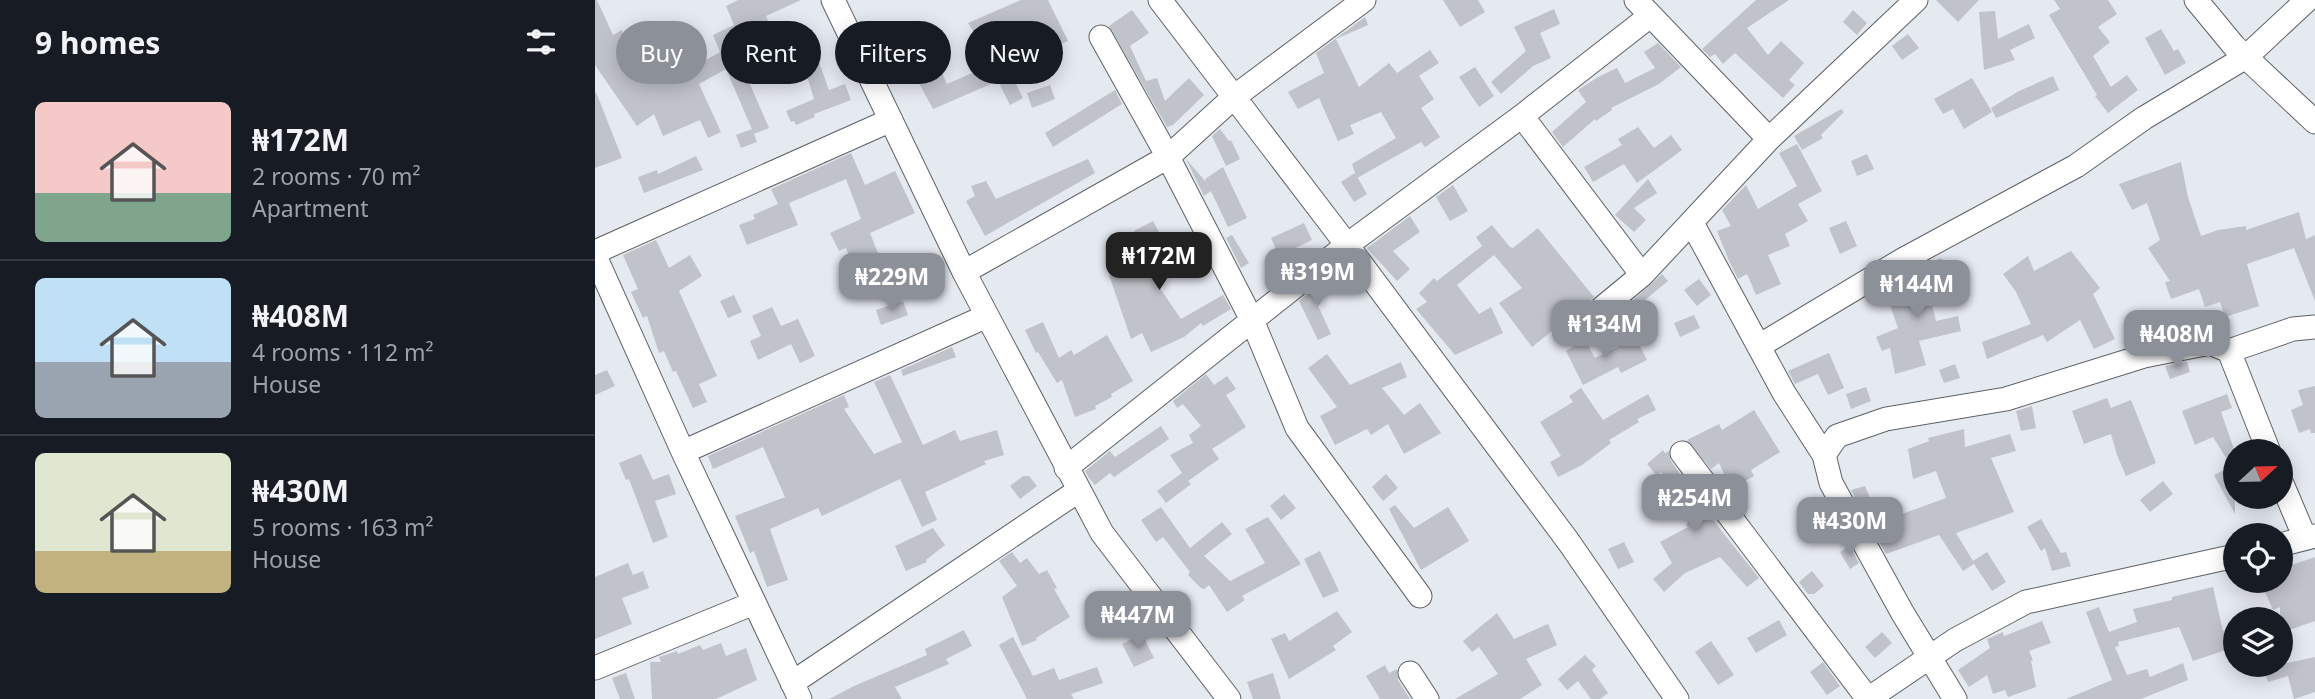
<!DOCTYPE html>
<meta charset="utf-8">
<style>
:root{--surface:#171b24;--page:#20242c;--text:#f1f3f6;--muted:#9ea1a6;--line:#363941;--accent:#8c9099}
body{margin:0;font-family:"Noto Sans",sans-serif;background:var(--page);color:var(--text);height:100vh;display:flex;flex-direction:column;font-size:26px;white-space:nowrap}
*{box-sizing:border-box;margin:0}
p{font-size:23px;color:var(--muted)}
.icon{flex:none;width:38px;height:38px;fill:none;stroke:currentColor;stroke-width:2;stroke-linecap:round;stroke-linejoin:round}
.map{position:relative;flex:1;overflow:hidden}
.side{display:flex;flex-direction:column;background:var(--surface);width:595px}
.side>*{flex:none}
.guide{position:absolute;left:21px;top:21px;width:665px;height:63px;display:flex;gap:14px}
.needle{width:46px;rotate:68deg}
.buttons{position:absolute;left:1628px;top:439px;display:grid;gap:14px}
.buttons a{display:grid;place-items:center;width:70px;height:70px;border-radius:50%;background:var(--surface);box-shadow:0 4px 18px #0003;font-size:35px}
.price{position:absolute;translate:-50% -60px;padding:0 16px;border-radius:14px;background:var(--accent);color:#fff;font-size:23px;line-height:46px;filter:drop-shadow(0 2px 4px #0008)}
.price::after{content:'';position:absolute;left:50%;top:42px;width:21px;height:16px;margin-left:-10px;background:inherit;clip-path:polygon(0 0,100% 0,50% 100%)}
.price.selected{background:#222;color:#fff}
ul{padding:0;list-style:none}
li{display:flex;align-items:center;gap:21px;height:175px;padding:0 35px}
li+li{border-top:2px solid var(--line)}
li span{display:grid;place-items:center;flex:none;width:196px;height:140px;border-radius:10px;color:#555}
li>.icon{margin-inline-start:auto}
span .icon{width:84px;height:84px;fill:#fffc;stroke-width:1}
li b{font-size:30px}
h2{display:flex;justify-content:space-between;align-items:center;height:84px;padding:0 35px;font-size:30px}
.chip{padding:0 24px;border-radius:32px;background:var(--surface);box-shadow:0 4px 18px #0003;font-size:24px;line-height:63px}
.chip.selected{background:var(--accent);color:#fff}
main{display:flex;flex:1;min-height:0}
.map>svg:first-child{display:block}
.building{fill:#c0c3ca}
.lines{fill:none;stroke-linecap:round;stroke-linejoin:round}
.minor-casing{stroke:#5e6167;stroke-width:25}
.minor{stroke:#fff;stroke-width:23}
</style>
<main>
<section class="side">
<h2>9 homes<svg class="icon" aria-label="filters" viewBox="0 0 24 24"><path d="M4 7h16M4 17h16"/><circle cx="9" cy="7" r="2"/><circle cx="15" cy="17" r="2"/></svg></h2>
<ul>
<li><span style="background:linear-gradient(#f6c9c9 65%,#7fa58c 0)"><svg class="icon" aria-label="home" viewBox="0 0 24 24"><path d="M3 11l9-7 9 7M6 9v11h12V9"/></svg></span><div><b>₦172M</b><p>2 rooms · 70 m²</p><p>Apartment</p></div></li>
<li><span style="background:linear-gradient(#bfe0f5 60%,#9aa5b1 0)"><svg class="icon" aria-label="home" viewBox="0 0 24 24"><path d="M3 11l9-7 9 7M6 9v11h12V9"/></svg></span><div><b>₦408M</b><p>4 rooms · 112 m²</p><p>House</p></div></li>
<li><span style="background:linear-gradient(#dfe7d0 70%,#c2b280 0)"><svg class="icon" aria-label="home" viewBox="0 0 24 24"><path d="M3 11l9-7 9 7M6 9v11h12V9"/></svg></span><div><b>₦430M</b><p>5 rooms · 163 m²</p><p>House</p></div></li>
</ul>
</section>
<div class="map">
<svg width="1720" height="699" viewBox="0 0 1720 699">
<rect width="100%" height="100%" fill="#e5e9f0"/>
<path class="building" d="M0,0H2L18,35L27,30L40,60L73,45L86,74L125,52L118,35L139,25L131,6L143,0H206L171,16L183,44L156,56L162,71L151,75L174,128L159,134L131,69L104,84L126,132L113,138L105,120L68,136L59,114L42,126L0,65Z
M426,0H453L473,41L414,70L428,98L415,105L403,81L338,109L318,72L313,74L298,41L326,27L352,84L393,66L382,42L384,40L373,23Z
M848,0H883L890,12L865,27Z
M1161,0H1194L1152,28L1173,55L1186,41L1209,63L1194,80L1200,85L1188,98L1140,53L1128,64L1120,54L1115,57L1107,49Z
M1341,0H1384L1363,22Z
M1459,0H1513L1522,14L1503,27L1515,42L1498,56L1516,87L1532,75L1543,90L1513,113L1500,96L1502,95L1454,15L1465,9Z
M959,9L965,24L945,33L956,58L938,66L906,94L896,82L931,51L919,27Z
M537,10L554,33L535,46L551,81L562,78L570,101L594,78L609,95L578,125L572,127L514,26Z
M1258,10L1272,23L1262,35L1248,22Z
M1400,11L1403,39L1434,24L1440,38L1415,50L1420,60L1389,70L1384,12Z
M770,17L773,25L741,39L764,87L794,63L802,73L835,50L844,63L824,76L839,99L826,108L845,137L830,147L826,142L762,178L757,164L801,138L786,112L755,125L759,134L743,141L724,98L703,109L693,92L729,73L721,53Z
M1566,29L1579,51L1583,49L1591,63L1570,75L1550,38Z
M1313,34L1324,48L1307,60L1297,46Z
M1063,43L1086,67L1064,84L1016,108L1017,110L1001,121L1000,119L968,147L957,132L991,102L983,90L1003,77L1022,68L1030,83L1060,68L1049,52Z
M221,54L234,90L250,84L256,100L219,114L220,117L201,125L199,121L196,122L191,111L219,99L207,59Z
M880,67L899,96L884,107L864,77Z
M1458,76L1464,90L1401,118L1396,108L1424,91Z
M1377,78L1397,112L1369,129L1358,109L1348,114L1339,99Z
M455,85L460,99L437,108L432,93Z
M520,90L527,104L458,147L450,133Z
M1,92L27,158L0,168V93Z
M1246,109L1249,112L1226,135L1228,138L1207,150L1199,136Z
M1043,127L1059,148L1076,135L1087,150L1042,183L1029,164L998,182L989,167L1027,145L1023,139Z
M157,129L162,142L146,148L141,135Z
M625,129L634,141L636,140L645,159L631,166L617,136Z
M1202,144L1227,191L1203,204L1213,221L1190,234L1195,246L1173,255L1186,284L1161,295L1152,274L1143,279L1134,261L1122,231L1136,226L1127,210L1151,185L1163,209L1202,186L1184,153Z
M256,153L270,185L300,171L320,213L275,233L288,266L261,276L251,248L244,251L235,233L266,219L251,179L194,203L203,225L152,245L144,225L160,219L158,215L183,204L176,189Z
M1272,154L1279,169L1262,176L1256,161Z
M101,156L108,170L49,193L43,177L62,170L63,174Z
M493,159L500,173L390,236L371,201L380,196L376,186L391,181L401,199Z
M591,159L611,182L610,179L628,167L652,218L633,227L616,191L609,196Z
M1586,162L1593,197L1606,236L1623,230L1651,226V230L1704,212L1711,239L1720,235V301L1699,248L1652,264L1664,306L1630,317L1625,302L1610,307L1604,289L1576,299L1570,282L1575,281L1553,248L1565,240L1552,203L1537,210L1524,184Z
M760,173L772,194L759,202L746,182Z
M1053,179L1062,193L1039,208L1051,220L1039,232L1020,215Z
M858,185L873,211L855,221L841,197Z
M815,216L825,232L798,251L815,269L802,281L772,248Z
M558,221L568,240L574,237L576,241L596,232L605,250L570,265L574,274L560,281L586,319L628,295L636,309L608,326L606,323L589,337L556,352L547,333L536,339L514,275L555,260L539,231Z
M1251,221L1262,246L1245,254L1234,228Z
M709,223L717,240L684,256L676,238Z
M897,225L915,247L918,248L943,228L999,297L937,347L904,303L927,288L899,255L862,285L884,314L896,307L908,333L860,355L821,309L832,302L824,293L839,278L842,281L887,246L881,237Z
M637,235L654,263L646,268L631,238Z
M61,240L74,268L95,255L107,276L84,291L122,376L104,384L112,402L98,408L81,371L78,372L69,351L64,353L52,316L48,318L36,292L43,289L28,255Z
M1476,251L1505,288L1498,294L1520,339L1499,349L1485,320L1452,342L1448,335L1392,359L1387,342L1436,324L1421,292L1408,274L1433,256L1439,271Z
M1346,258L1356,279L1333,289L1341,321L1363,316L1366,331L1324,341L1331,365L1300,374L1295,348L1287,351L1281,337L1303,328L1293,299L1326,287L1319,270Z
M738,274L744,282L720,299L736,334L723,340L704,301Z
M1067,274L1073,281L1039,309L1035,303Z
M1104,279L1116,295L1102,306L1089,290Z
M139,295L147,312L133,318L125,301Z
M308,301L313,315L286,325L281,310Z
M177,307L186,326L203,319L220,356L205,363L196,344L163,360L155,341L166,336L157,316Z
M1099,315L1105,328L1085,337L1079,323Z
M448,322L464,358L476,350L479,355L512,335L538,381L516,394L517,397L500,406L501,409L480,417L467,380L462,383L443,352L441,353L430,330Z
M1041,338L1052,360L1026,373L1023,367L988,385L971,351L990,340L1000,358Z
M357,347L361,357L308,376L306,370Z
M1234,353L1249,388L1233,395L1223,374L1200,384L1193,371Z
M732,354L755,385L806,362L812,377L787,388L809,415L825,403L846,433L809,454L793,424L776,435L772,429L740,445L725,416L742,407L713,368Z
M1592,362L1595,372L1575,379L1570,366Z
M1360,364L1365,378L1349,383L1344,370Z
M12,370L20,386L0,395V375Z
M611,374L619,385L632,376L641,389L631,395L651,427L617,449L624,459L593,481L596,484L571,503L562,491L587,473L575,455L598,443L594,435L606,426L588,404L582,408L578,401Z
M295,375L328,445L360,430L365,441L402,430L409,455L389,461L391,464L330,492L342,520L327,527L305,479L227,516L223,508L175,529L193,580L172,587L159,551L155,553L140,516L190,497L168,447L118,469L113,456L249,395L254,407L249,409L279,454L307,442L279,382Z
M1720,386V433H1716L1715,429L1704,433L1696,410L1708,405L1703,390Z
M1271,387L1276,401L1256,409L1251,394Z
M986,388L1008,420L1053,394L1061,410L1042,419L1044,422L1014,440L1016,443L987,465L963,477L955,462L966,456L945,422L978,402L974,396Z
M1632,394L1637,408L1626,412L1640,452V514L1619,475L1636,466L1618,437L1600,445L1587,411Z
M1512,398L1516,408L1536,400L1561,463L1531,476L1522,455L1516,434L1489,444L1477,411Z
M1437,406L1441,428L1426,431L1421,411Z
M1159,410L1185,452L1156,470L1159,476L1136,489L1124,463L1116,469L1092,440L1124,424L1127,430Z
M566,426L574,439L519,477L515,473L500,485L494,478L490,471L515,451L520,457Z
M1369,429L1370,447L1415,434L1421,451L1396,458L1419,512L1361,533L1378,561L1392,552L1411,582L1397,591L1379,564L1368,571L1344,535L1291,554L1256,490L1270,486L1285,522L1351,498L1341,471L1318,479L1313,449L1334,441L1333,438Z
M1068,450L1070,453L1074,451L1076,461L1110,510L1164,578L1152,587L1125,557L1090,573L1069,592L1058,579L1077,563L1065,542L1093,527L1091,525L1094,522L1066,472L1062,476L1052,464Z
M46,454L58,480L74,474L81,494L60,501L73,537L58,543L34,479L31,480L24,463Z
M791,474L803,488L788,501L777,487Z
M428,476H434L442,486L425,499L415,486Z
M1568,481L1578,494L1555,512L1545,500Z
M689,494L701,508L686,520L675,506Z
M800,505L819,528L853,507L874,541L826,570L794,509Z
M566,507L595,548L627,522L637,534L609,556L635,581L670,563L650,529L673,517L706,564L647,596L650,600L632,612L614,585L609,589L606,588L593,575L595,572L568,537L561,542L546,520Z
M1446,519L1466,553L1471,552L1476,566L1457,571L1450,548L1446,551L1432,527Z
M338,528L350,545L331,560L332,562L311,571L300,546Z
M1029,542L1039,562L1023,569L1013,549Z
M1255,546L1264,563L1255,569L1245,552Z
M725,551L744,591L728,598L709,559Z
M417,552L425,563L432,558L444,574L452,570L462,588L459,589L475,617L441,638L442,640L427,646L407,597L422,586L404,561Z
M1720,557V621L1685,633V607L1678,610L1665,581H1685V569Z
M33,563L38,575L48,571L54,588L27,598L37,624L0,639V577Z
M1217,571L1229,586L1219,594H1213L1204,582Z
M1618,587L1628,631L1632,629L1640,647L1598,661L1584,627L1523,642L1524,646L1520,647L1532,675L1552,669L1555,677L1588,663L1593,680L1546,699H1471L1517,680L1491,612L1504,607L1514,632L1542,622L1538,609L1577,600V597Z
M742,611L757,632L738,646L741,650L694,679L676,639L690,633L694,641Z
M902,613L919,639L953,624L962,645L931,659L947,685L925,699H860L903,674L884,647L877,652L868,641Z
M1184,620L1192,635L1161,653L1152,638Z
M1447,621L1456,643L1434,651L1438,660L1436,661L1441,687L1413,697L1410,690L1398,694L1392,675L1374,687L1363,670L1395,648L1392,639L1408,632L1409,636Z
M369,630L377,646L351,659L354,664L300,687L307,699H234L259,686L332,655L330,649Z
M1287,632L1297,643L1280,658L1270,647Z
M547,634L559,658L539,667L527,644Z
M418,637L438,676L459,668L464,680L502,667L508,683L476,694L479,699H432L404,645Z
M1116,641L1139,675L1123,685L1100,652Z
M126,643L131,656L151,648L162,680L121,699H57L55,662H66L64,657L82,651L83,654L105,645L108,650Z
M990,655L1001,666L997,670L1013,693L1005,699H996L983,681L972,690L963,679Z
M1720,657V692L1699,699L1693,676L1673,682L1668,668Z
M1228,662L1245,686L1232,695L1215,672Z
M790,665L794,673L802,669L803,680L815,699H785L771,676Z
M31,673L40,699H25L17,678Z
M678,673L686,699H658L652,682Z"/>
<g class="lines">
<g class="minor-casing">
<path id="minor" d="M238,0L369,272L507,533L634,699
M565,0L752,245L973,541L1082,699
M1041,0L1174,139
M1601,0L1639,46L1720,122
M506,37L573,157L657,320L702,428L825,596
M927,116L1047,275
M1097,223L1189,393L1229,455
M0,252L296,120
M0,256L88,452L205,699
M369,272L573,157L639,97L769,0
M978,332L1047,275L1174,139L1321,0
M1164,346L1309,259L1481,166L1549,118L1651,57L1712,0
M1634,351L1698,329L1720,327
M88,452L392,316
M1087,453L1273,699
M471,468L752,245L927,116L1055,16
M1685,479L1710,538
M1685,545L1720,536
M0,668L159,603
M815,673L832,699
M197,683L483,491
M1273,699L1360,640L1431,602L1640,556
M1360,699L1307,612L1236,483L1229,455L1242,436L1291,419L1411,399L1549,356L1615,343L1634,351L1674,452"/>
</g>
<use href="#minor" class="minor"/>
</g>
</svg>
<div class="buttons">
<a><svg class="needle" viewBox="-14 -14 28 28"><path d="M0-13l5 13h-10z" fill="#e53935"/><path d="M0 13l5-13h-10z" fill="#9ea1a6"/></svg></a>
<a><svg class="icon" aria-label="locate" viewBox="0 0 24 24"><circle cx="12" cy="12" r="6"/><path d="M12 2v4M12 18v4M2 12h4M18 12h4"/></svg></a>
<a><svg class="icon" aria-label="layers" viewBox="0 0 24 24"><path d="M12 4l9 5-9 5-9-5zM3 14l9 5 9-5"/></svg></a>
</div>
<b class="price selected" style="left:564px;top:292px">₦172M</b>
<b class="price" style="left:723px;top:308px">₦319M</b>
<b class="price" style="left:297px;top:313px">₦229M</b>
<b class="price" style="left:1322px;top:320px">₦144M</b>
<b class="price" style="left:1010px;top:360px">₦134M</b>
<b class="price" style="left:1582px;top:370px">₦408M</b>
<b class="price" style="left:1100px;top:534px">₦254M</b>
<b class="price" style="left:1255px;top:557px">₦430M</b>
<b class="price" style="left:543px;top:651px">₦447M</b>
<div class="guide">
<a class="chip selected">Buy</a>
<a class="chip">Rent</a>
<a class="chip">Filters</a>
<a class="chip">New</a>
</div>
</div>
</main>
